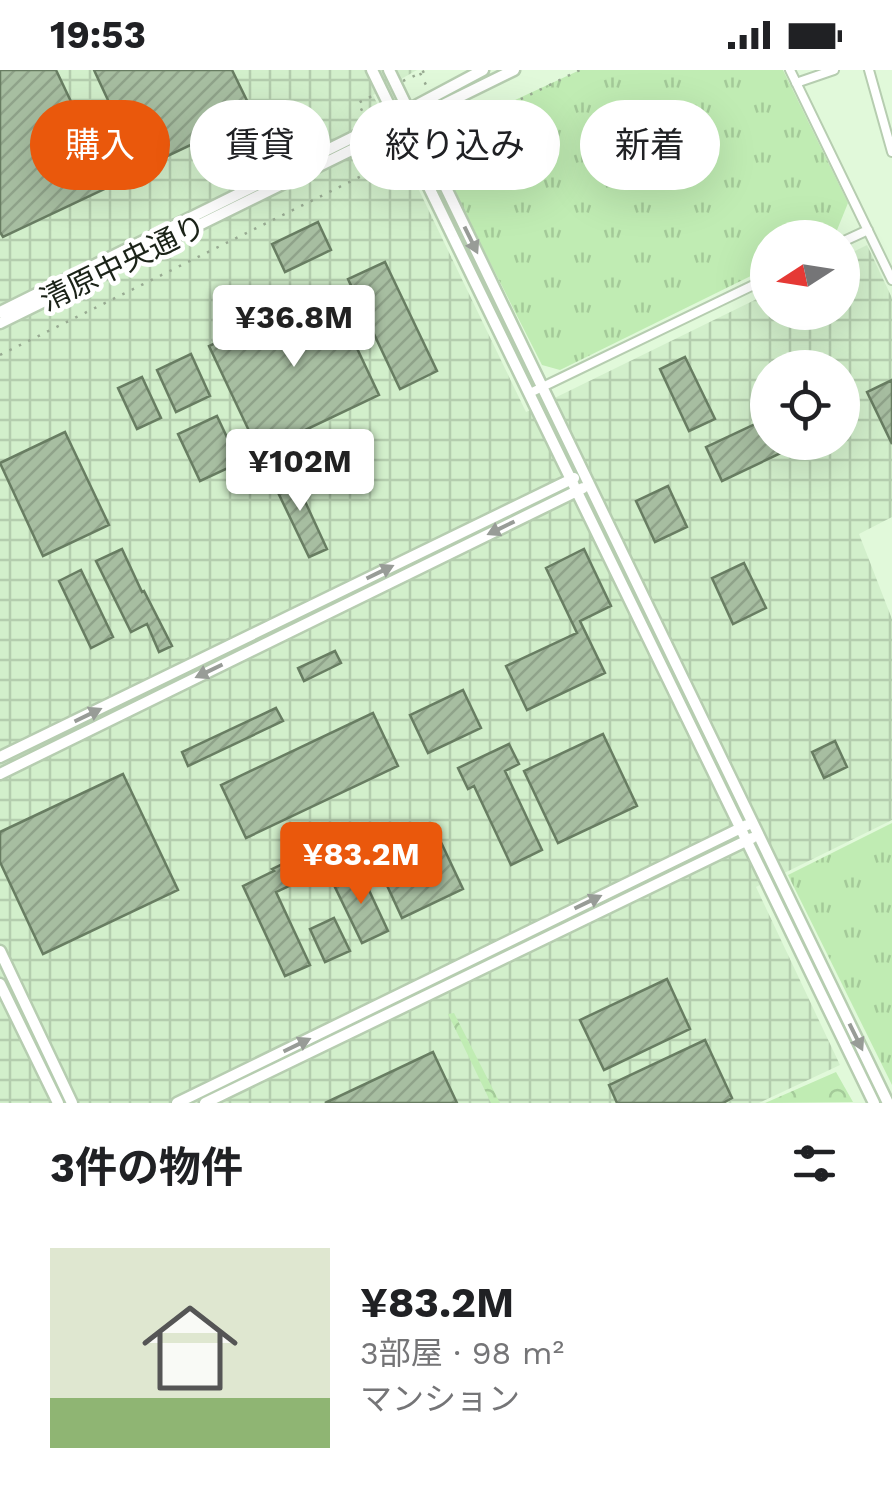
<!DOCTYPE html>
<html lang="ja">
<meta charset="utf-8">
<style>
:root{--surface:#fff;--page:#f2f2f2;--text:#202124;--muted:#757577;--line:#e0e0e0;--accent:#ea580c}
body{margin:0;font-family:"Work Sans","Noto Sans JP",sans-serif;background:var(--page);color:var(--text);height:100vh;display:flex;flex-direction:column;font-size:38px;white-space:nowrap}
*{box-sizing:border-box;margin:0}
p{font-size:32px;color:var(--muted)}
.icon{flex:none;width:55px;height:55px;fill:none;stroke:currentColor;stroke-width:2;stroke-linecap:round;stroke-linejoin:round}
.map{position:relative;height:1033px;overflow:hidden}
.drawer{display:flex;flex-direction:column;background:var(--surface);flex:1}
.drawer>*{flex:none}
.top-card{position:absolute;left:30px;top:30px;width:832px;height:90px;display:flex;gap:20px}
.needle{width:65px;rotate:258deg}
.controls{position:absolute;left:750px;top:150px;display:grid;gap:20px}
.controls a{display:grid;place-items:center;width:110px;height:110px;border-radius:50%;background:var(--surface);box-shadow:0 10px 40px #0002;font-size:50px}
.price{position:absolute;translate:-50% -85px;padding:0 22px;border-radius:10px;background:#fff;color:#222;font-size:32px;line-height:65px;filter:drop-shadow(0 2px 5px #0008)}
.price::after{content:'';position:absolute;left:50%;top:60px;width:30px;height:22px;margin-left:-15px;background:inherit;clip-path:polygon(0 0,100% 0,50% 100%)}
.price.current{background:var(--accent);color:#fff}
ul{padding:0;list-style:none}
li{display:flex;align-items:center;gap:30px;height:250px;padding:0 50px}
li+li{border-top:2px solid var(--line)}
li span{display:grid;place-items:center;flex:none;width:280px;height:200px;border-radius:0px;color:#555}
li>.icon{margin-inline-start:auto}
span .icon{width:120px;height:120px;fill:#fffc;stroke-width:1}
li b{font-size:42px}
h2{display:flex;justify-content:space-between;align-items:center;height:120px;padding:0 50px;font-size:42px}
.pill{padding:0 35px;border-radius:45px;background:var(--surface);box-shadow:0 10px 40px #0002;font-size:35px;line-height:90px}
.pill.current{background:var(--accent);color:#fff}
.status{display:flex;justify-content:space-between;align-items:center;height:70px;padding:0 50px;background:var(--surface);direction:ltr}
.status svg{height:28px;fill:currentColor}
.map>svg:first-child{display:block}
.industrial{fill:url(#industrial-grid);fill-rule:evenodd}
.grass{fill:url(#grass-tufts)}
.forest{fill:url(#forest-crowns)}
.building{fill:url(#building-hatch);stroke:#687d62;stroke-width:2.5}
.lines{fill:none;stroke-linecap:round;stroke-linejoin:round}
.minor-casing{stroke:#b6cdb0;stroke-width:12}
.tertiary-casing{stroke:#b6cdb0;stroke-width:15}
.path{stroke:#98aa92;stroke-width:2.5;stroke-dasharray:2.5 8;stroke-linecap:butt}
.minor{stroke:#fff;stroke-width:8}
.tertiary{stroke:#fff;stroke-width:10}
.oneway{fill:#989c97}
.labels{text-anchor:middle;stroke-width:9;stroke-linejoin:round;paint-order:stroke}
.street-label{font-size:30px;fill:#1b2318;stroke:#fff}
</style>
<div class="status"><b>19:53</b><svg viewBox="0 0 49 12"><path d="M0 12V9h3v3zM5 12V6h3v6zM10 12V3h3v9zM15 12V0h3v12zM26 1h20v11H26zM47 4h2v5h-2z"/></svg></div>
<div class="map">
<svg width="892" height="1033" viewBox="0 0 892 1033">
<defs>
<pattern id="industrial-grid" width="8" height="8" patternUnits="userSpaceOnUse" patternTransform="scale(2.5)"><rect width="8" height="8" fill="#d2efcb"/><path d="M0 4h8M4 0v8" fill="none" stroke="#b4cdae"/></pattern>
<pattern id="grass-tufts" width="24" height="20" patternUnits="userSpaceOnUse" patternTransform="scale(2.5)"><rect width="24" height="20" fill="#c0ecb3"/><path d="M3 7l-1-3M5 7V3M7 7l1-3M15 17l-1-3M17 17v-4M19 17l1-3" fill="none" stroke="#a4ca99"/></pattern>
<pattern id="forest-crowns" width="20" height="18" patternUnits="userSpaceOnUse" patternTransform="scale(2.5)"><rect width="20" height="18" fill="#c0ecb3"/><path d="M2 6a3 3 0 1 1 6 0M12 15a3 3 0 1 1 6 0" fill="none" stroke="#a4ca99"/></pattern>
<pattern id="building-hatch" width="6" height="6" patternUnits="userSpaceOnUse" patternTransform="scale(2.5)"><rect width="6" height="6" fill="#a7bea1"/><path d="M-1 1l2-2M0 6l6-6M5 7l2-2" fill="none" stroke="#8fa38a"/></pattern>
</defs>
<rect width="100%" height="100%" fill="#e1f9da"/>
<path class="industrial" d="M0,0H417L373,25L526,342L767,224L768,242H842L843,187L867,175L892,228V447L859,464L892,549V750L756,817L840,995L759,1033H0ZM768,298H842V372H768Z"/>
<path class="grass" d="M580,0H783L848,133L835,165L830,168H768L767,198L560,300L542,295L428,70Z
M892,753V1015L788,805Z"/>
<path class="forest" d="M454,943L500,1033H491L448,944Z
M836,1002L853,1032L765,1033Z"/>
<path class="building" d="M0,0H56L111,116L3,167L0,162Z
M94,0H232L254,45L140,99Z
M318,152L331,180L285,202L272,174Z
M385,192L437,301L400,319L348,209Z
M329,219L379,325L259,382L209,276Z
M191,284L210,326L176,342L157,300Z
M685,287L715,349L689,361L660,299Z
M142,307L161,348L137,359L118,318Z
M892,310V374L867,322Z
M217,346L239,393L200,411L178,364Z
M768,348V372H804L722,411L706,377Z
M65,362L109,455L43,486L0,393Z
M291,401L327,479L309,487L272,410Z
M668,416L687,457L655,472L636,431Z
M122,479L142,522L144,521L172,576L159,582L147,554L131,562L96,491Z
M584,479L611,536L580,551L605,603L527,640L506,596L577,563L546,498Z
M744,493L766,538L733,554L712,508Z
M81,500L113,567L91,578L59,511Z
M335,581L341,593L304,611L298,598Z
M463,620L481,658L428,683L410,645Z
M276,638L283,651L188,696L182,682Z
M373,643L398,696L246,768L221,715Z
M603,664L637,736L558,773L524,701Z
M835,671L847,697L824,708L812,682Z
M509,674L519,694L505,701L542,780L511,795L474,716L468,719L458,698Z
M123,704L178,820L43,884L0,792V762Z
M341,766L351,787L276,822L310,895L285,906L243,816L274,801L272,799Z
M439,768L463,819L402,848L385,811L424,793L417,778Z
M360,801L388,861L362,873L333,813Z
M334,848L350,881L325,892L310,859Z
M667,909L690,959L604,1000L580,950Z
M705,970L732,1028L723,1033H617L609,1015Z
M433,982L457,1033H325Z"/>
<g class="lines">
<g class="minor-casing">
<path id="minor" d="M790,0L892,210
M869,0L892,82
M796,13L834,0
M842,172L868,160
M530,323L768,208"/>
</g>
<g class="tertiary-casing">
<path id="tertiary" d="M372,0L874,1033
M389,0L888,1033
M0,242L408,40L483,0
M0,253L514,0
M0,687L574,408
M0,704L583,418
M0,881L72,1033
M0,914L58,1033
M177,1033L747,755
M205,1033L752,768"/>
</g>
<path class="path" d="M420,3L428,19
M403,11L427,0
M442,47L450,62
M367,50L358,33L374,25
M436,71L580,0
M379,76L386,92
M0,285L402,86"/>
<use href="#minor" class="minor"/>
<use href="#tertiary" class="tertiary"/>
</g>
<defs><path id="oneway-solid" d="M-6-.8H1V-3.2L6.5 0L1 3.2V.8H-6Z" transform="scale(2.5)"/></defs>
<g class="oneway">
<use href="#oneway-solid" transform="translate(471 170) rotate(64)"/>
<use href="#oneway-solid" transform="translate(501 458) rotate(154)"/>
<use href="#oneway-solid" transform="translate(380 502) rotate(-26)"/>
<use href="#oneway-solid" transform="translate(209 601) rotate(154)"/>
<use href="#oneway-solid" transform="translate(88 645) rotate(-26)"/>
<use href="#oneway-solid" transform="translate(588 832) rotate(-26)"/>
<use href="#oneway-solid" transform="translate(856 967) rotate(64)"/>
<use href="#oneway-solid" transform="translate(297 975) rotate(-26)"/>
</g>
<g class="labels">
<g class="street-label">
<text transform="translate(123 193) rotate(-26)" y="10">清原中央通り</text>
</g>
</g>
</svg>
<div class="controls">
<a><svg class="needle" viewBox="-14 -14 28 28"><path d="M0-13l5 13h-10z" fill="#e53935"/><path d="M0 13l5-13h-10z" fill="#757577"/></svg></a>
<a><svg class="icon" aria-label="locate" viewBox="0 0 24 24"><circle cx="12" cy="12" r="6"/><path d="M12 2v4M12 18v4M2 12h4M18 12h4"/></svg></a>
</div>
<b class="price" style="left:294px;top:300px">¥36.8M</b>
<b class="price" style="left:300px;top:444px">¥102M</b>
<b class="price current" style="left:361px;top:837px">¥83.2M</b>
<div class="top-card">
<a class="pill current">購入</a>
<a class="pill">賃貸</a>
<a class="pill">絞り込み</a>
<a class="pill">新着</a>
</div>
</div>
<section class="drawer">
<h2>3件の物件<svg class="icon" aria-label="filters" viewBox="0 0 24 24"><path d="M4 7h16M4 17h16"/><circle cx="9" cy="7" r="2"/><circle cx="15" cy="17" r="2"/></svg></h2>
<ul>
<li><span style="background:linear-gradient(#dfe7d0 75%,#8fb573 0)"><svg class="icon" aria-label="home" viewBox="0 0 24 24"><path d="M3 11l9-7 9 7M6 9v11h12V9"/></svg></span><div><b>¥83.2M</b><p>3部屋 · 98 m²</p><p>マンション</p></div></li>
</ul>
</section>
